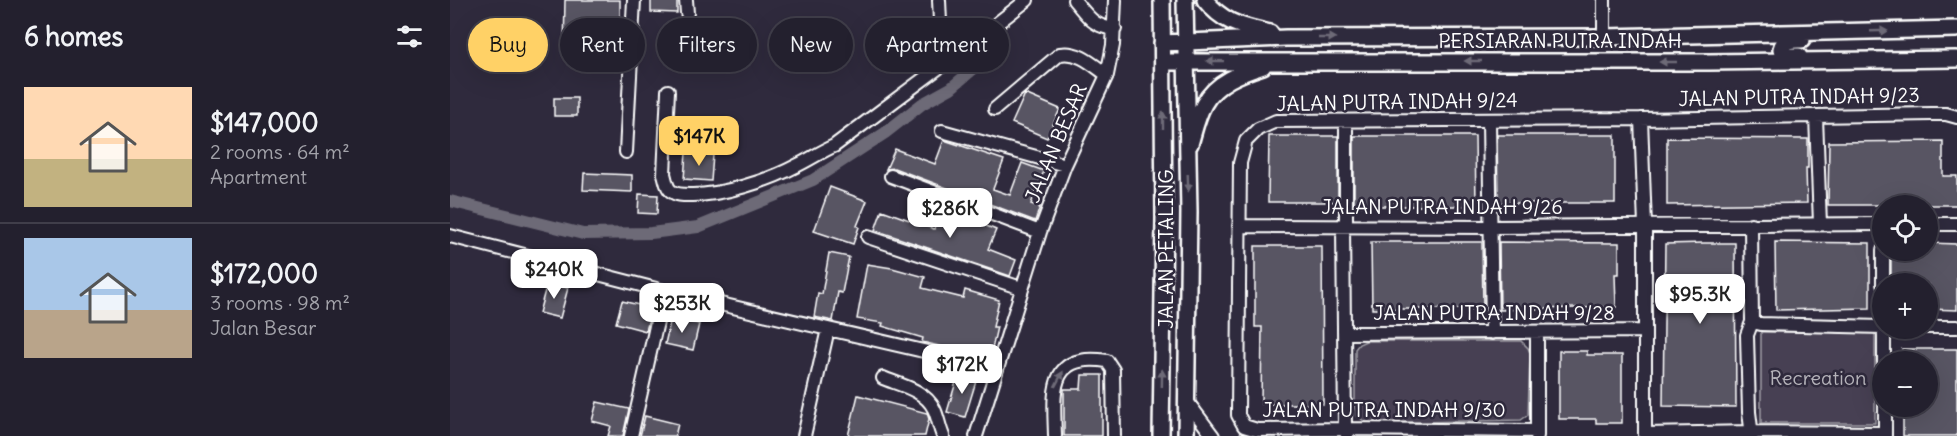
<!DOCTYPE html>
<meta charset="utf-8">
<style>
:root{--surface:#23202e;--page:#2f2d3a;--text:#f1f3f6;--muted:#a3a3aa;--line:#403e4a;--accent:#ffd166}
body{margin:0;font-family:Delius,sans-serif;background:var(--page);color:var(--text);height:100vh;display:flex;flex-direction:column;font-size:22px;white-space:nowrap}
*{box-sizing:border-box;margin:0}
p{font-size:20px;color:var(--muted)}
.icon{flex:none;width:33px;height:33px;fill:none;stroke:currentColor;stroke-width:2;stroke-linecap:round;stroke-linejoin:round}
.map{position:relative;flex:1;overflow:hidden}
.drawer{display:flex;flex-direction:column;background:var(--surface);width:450px}
.drawer>*{flex:none}
.banner{position:absolute;left:18px;top:18px;width:570px;height:54px;display:flex;gap:12px}
.controls{position:absolute;left:1422px;top:195px;display:grid;gap:12px}
.controls a{display:grid;place-items:center;width:66px;height:66px;border-radius:50%;background:var(--surface);box-shadow:0 6px 24px #0002,0 0 0 2px var(--line);font-size:30px}
.price{position:absolute;translate:-50% -51px;padding:0 14px;border-radius:12px;background:#fff;color:#222;font-size:20px;line-height:39px;filter:drop-shadow(0 2px 3px #0008)}
.price::after{content:'';position:absolute;left:50%;top:36px;width:18px;height:14px;margin-left:-9px;background:inherit;clip-path:polygon(0 0,100% 0,50% 100%)}
.price.selected{background:var(--accent);color:#111}
ul{padding:0;list-style:none}
li{display:flex;align-items:center;gap:18px;height:150px;padding:0 24px}
li+li{border-top:2px solid var(--line)}
li span{display:grid;place-items:center;flex:none;width:168px;height:120px;border-radius:0px;color:#555}
li>.icon{margin-inline-start:auto}
span .icon{width:72px;height:72px;fill:#fffc;stroke-width:1}
li b{font-size:26px}
h2{display:flex;justify-content:space-between;align-items:center;height:72px;padding:0 24px;font-size:26px}
.pill{padding:0 21px;border-radius:27px;background:var(--surface);box-shadow:0 6px 24px #0002,0 0 0 2px var(--line);font-size:21px;line-height:54px}
.pill.selected{background:var(--accent);color:#111}
main{display:flex;flex:1;min-height:0}
.map>svg:first-child{display:block}
.green{fill:#464152;stroke:#a2a0a8;stroke-width:1.5}
.lines{fill:none;stroke-linecap:round;stroke-linejoin:round}
.canal{stroke:#6d6a77;stroke-width:12}
.building{fill:#595564;stroke:#fff;stroke-width:1.5}
.minor-casing{stroke:#fff;stroke-width:16}
.major-casing{stroke:#fff;stroke-width:20}
.minor{stroke:#2f2a3d;stroke-width:12}
.major{stroke:#2f2a3d;stroke-width:15}
.oneway{fill:#6d6a77}
.labels{text-anchor:middle;stroke-width:5;stroke-linejoin:round;paint-order:stroke}
.street-label{font-size:20px;fill:#fff;stroke:#2f2a3d}
.park-label{font-size:20px;fill:#b5b3ba;stroke:#2f2a3d}
</style>
<main>
<section class="drawer">
<h2>6 homes<svg class="icon" aria-label="filters" viewBox="0 0 24 24"><path d="M4 7h16M4 17h16"/><circle cx="9" cy="7" r="2"/><circle cx="15" cy="17" r="2"/></svg></h2>
<ul>
<li><span style="background:linear-gradient(#ffd9b3 60%,#c2b280 0)"><svg class="icon" aria-label="home" viewBox="0 0 24 24"><path d="M3 11l9-7 9 7M6 9v11h12V9"/></svg></span><div><b>$147,000</b><p>2 rooms · 64 m²</p><p>Apartment</p></div></li>
<li><span style="background:linear-gradient(#a9c7e8 60%,#b9a48a 0)"><svg class="icon" aria-label="home" viewBox="0 0 24 24"><path d="M3 11l9-7 9 7M6 9v11h12V9"/></svg></span><div><b>$172,000</b><p>3 rooms · 98 m²</p><p>Jalan Besar</p></div></li>
</ul>
</section>
<div class="map">
<svg width="1507" height="436" viewBox="0 0 1507 436">
<rect width="100%" height="100%" fill="#2f2a3d"/>
<filter id="ink" filterUnits="userSpaceOnUse"><feTurbulence type="fractalNoise" baseFrequency=".0167" numOctaves="2"/><feDisplacementMap in="SourceGraphic" scale="12" xChannelSelector="R" yChannelSelector="G"/><feConvolveMatrix kernelMatrix="1 2 1 2 8 2 1 2 1" color-interpolation-filters="sRGB"/></filter>
<g filter="url(#ink)">
<path class="green" d="M1311,332H1425V423H1311Z
M916,341H1071L1078,348L1080,353L1078,415L1071,420L917,423L907,416L905,408V349L909,344Z"/>
<g class="lines">
<path class="canal" d="M0,201L133,234L201,233L248,227L363,180L435,133L472,104L501,88L549,47"/>
</g>
<path class="building" d="M115,0H170V50H114Z
M201,0H227V13L201,12Z
M575,94L610,109L597,138L562,123Z
M104,98H127V116H104Z
M1047,135H1165V203H1048Z
M819,136H888V202H818Z
M904,136H1025L1026,206H904Z
M1217,138L1358,139V168H1356L1357,203L1217,205Z
M494,140L554,160L543,189L560,195L572,163L594,171L581,204L590,207L585,221L444,168L436,169L445,149L485,164Z
M1493,141V176H1507V205H1378L1379,142Z
M236,153L263,155L261,181L234,179Z
M134,173L182,175V192L133,190Z
M380,187L417,201L407,226L409,227L403,244L364,231Z
M189,194L208,195L207,214L188,213Z
M493,208L546,230L538,249L566,260L560,276L425,230L432,210L484,229Z
M921,242H1032L1033,309H922Z
M1049,242L1169,243V274H1165L1166,307L1050,310Z
M1325,242L1420,243V308L1326,310Z
M1254,243H1285L1286,407L1213,406L1215,244Z
M1478,243L1507,244V310L1478,309V284H1441V250H1478Z
M805,246H872L873,404H811L812,327H805Z
M379,253L399,257L392,293L388,292L383,321L364,317L368,293L372,294Z
M417,264L442,268L475,277L472,288L513,298L515,290L549,300L543,327H547L540,358L472,342L473,338L432,326L433,323L407,319Z
M97,283L118,288L110,318L89,313Z
M172,301L202,308L196,331L166,323Z
M221,318L249,324L243,350L215,344Z
M1452,349H1507V436H1453V406H1478V362H1452Z
M1109,351H1137V355H1172V423H1146V419H1109Z
M509,372L527,378L515,417L497,412Z
M632,375H652V436H614V389H631Z
M408,395L477,413L479,419L475,436H398Z
M147,402L179,409L173,436H158L161,426L142,421Z
M195,416L228,424L225,436H190Z"/>
<g class="lines">
<g class="minor-casing">
<path id="minor" d="M236,0L237,13
M489,0L492,66
M624,0C638,16 643,27 665,29
M1154,37V0
M218,91L214,174C216,179 216,187 221,191C226,195 233,195 239,195C270,196 318,181 346,166C359,160 370,152 384,146L531,36L577,0
M545,109L610,54C629,51 642,64 657,75
M1366,117L1370,224
M1191,119L1195,226V436
M1039,120L1042,333
M896,121V219L893,227L895,429L897,435
M492,131L615,165
M176,152L184,0
M441,176L590,232
M1301,224L1302,322L1297,335L1299,412L1302,436
M1478,224H1507
M789,226L1041,227L1432,224
M0,236L214,291L547,368
M418,237L571,288
M1433,250V284
M1302,322L1311,324L1432,327
M1478,327H1507
M1434,328V362
M1087,332V436
M895,333L1194,331
M433,378C450,385 475,390 484,409C488,417 489,427 493,436
M736,400L763,436
M1435,406V436
M1087,431L895,429L807,430L794,426L788,415L790,163L796,141L808,129L826,121L1191,119L1482,114H1496L1507,117
M1195,434L1302,432L1435,433
M181,436L214,291
M354,436L378,329
M526,436L590,232L615,165L657,75L663,45L665,0
M605,436C604,393 597,352 657,361L663,370L664,436"/>
</g>
<g class="major-casing">
<path id="major" d="M735,0L739,212L736,436
M755,0C774,24 792,26 820,33
M712,43L836,38L1154,37L1507,29
M1349,56H1337L1332,53L1331,49C1333,39 1343,40 1352,40
M713,62H1259L1507,59
M740,144C744,131 747,116 754,104C766,82 791,73 813,66
M711,436L714,218L712,0"/>
</g>
<use href="#minor" class="minor"/>
<use href="#major" class="major"/>
</g>
<defs><path id="oneway-solid" d="M-6-.8H1V-3.2L6.5 0L1 3.2V.8H-6Z" transform="scale(1.5)"/></defs>
<g class="oneway">
<use href="#oneway-solid" transform="translate(1429 31) rotate(-2)"/>
<use href="#oneway-solid" transform="translate(877 38)"/>
<use href="#oneway-solid" transform="translate(765 61) rotate(-179)"/>
<use href="#oneway-solid" transform="translate(1023 61) rotate(180)"/>
<use href="#oneway-solid" transform="translate(1218 62) rotate(-180)"/>
<use href="#oneway-solid" transform="translate(713 120) rotate(-90)"/>
<use href="#oneway-solid" transform="translate(738 183) rotate(88)"/>
<use href="#oneway-solid" transform="translate(712 378) rotate(-89)"/>
<use href="#oneway-solid" transform="translate(609 379) rotate(-62)"/>
</g>
</g>
<g class="labels">
<g class="street-label">
<text x="1110" y="48">PERSIARAN PUTRA INDAH</text>
<text transform="translate(1349 97) rotate(-1)" y="7">JALAN PUTRA INDAH 9/23</text>
<text transform="translate(947 102) rotate(-1)" y="7">JALAN PUTRA INDAH 9/24</text>
<text transform="translate(606 143) rotate(-67)" y="7">JALAN BESAR</text>
<text x="992" y="214">JALAN PUTRA INDAH 9/26</text>
<text transform="translate(716 249) rotate(-90)" y="7">JALAN PETALING</text>
<text x="1044" y="320">JALAN PUTRA INDAH 9/28</text>
<text x="934" y="417">JALAN PUTRA INDAH 9/30</text>
</g>
<g class="park-label">
<text x="1368" y="385">Recreation</text>
</g>
</g>
</svg>
<div class="controls">
<a><svg class="icon" aria-label="locate" viewBox="0 0 24 24"><circle cx="12" cy="12" r="6"/><path d="M12 2v4M12 18v4M2 12h4M18 12h4"/></svg></a>
<a>+</a>
<a>−</a>
</div>
<b class="price selected" style="left:249px;top:167px">$147K</b>
<b class="price" style="left:500px;top:239px">$286K</b>
<b class="price" style="left:104px;top:300px">$240K</b>
<b class="price" style="left:1250px;top:325px">$95.3K</b>
<b class="price" style="left:232px;top:334px">$253K</b>
<b class="price" style="left:512px;top:395px">$172K</b>
<div class="banner">
<a class="pill selected">Buy</a>
<a class="pill">Rent</a>
<a class="pill">Filters</a>
<a class="pill">New</a>
<a class="pill">Apartment</a>
</div>
</div>
</main>
